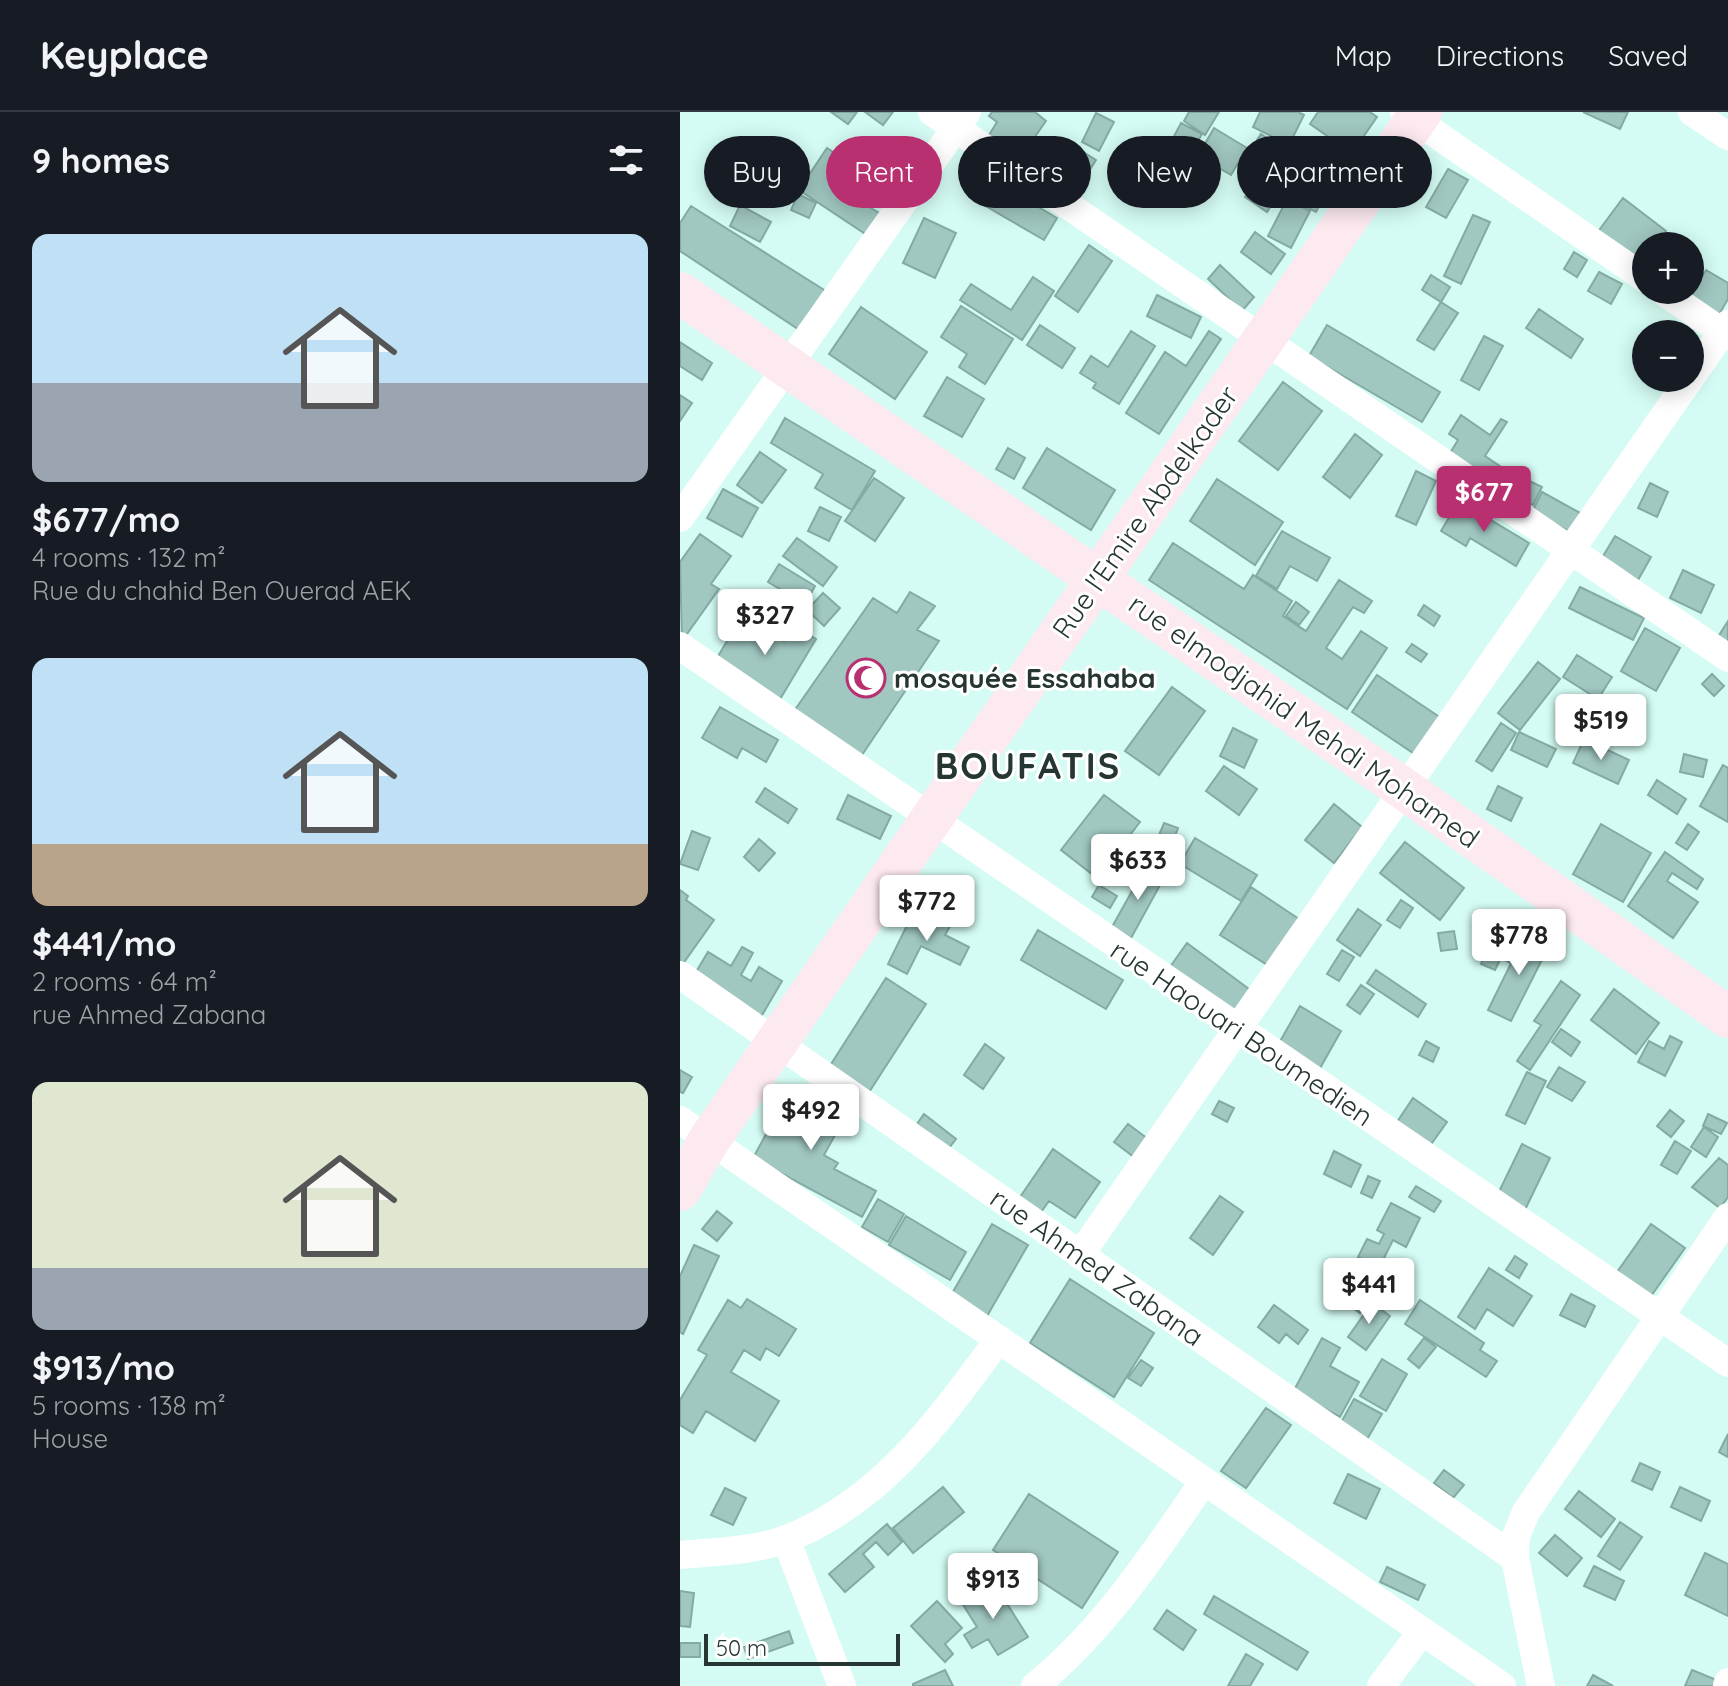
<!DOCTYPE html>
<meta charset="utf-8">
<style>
:root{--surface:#171b24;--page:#20242c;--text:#f1f3f6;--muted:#9ea1a6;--line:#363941;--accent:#b93070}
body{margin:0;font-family:Quicksand,sans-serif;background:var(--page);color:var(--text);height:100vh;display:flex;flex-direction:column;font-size:30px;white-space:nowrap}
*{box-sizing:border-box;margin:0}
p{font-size:26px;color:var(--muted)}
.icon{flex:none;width:44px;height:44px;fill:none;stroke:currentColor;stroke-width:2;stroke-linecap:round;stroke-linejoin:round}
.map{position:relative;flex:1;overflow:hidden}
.sheet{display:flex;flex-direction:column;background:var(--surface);width:680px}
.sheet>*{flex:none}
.banner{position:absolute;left:24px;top:24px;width:760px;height:72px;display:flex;gap:16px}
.controls{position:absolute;left:952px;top:120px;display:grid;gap:16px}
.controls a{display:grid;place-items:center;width:72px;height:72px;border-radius:50%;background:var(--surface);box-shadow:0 4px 20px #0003;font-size:40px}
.scale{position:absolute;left:24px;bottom:20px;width:196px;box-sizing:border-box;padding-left:8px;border:4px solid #263633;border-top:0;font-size:22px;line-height:28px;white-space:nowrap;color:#263633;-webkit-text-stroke:6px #fff;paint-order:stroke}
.price{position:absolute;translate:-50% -68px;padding:0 18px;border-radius:8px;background:#fff;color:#222;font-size:26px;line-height:52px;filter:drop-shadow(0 2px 4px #0008)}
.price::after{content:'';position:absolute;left:50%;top:48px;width:24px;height:18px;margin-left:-12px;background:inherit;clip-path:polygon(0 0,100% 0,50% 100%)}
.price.current{background:var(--accent);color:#fff}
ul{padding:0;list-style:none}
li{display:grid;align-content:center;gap:16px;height:424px;padding:0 32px}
li span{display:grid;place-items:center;height:248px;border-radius:16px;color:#555}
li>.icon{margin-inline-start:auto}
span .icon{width:144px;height:144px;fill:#fffc;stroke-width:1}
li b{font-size:34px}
h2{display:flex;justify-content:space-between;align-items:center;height:96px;padding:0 32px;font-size:34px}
.tag{padding:0 28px;border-radius:36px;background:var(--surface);box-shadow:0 4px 20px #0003;font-size:28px;line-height:72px}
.tag.current{background:var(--accent);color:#fff}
header{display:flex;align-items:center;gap:48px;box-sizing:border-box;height:112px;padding:0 40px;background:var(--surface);border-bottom:2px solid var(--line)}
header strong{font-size:38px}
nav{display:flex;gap:44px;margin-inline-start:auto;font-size:28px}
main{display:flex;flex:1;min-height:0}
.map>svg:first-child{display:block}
.building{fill:#a0c7c0;stroke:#84aaa2;stroke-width:2}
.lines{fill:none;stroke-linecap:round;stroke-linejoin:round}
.minor{stroke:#fff;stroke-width:28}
.secondary{stroke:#fde9f0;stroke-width:42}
.labels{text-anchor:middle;stroke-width:6;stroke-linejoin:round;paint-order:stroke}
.street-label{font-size:28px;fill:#263633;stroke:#fff}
.poi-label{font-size:28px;font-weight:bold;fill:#263633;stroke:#fff;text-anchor:start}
.district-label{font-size:36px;font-weight:bold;letter-spacing:2px;fill:#263633;stroke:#fff}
</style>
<header>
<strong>Keyplace</strong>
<nav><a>Map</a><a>Directions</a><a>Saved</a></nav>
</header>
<main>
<section class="sheet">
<h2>9 homes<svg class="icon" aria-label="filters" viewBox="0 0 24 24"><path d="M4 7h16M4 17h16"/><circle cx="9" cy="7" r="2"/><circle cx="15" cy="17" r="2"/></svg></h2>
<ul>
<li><span style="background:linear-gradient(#bfe0f5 60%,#9aa5b1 0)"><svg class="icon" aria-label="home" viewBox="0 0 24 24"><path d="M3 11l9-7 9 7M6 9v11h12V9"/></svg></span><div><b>$677/mo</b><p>4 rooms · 132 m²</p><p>Rue du chahid Ben Ouerad AEK</p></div></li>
<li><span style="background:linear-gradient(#bfe0f5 75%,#b9a48a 0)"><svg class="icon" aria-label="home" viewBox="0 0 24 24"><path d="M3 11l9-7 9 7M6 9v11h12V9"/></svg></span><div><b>$441/mo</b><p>2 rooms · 64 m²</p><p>rue Ahmed Zabana</p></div></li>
<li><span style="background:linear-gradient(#dfe7d0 75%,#9aa5b1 0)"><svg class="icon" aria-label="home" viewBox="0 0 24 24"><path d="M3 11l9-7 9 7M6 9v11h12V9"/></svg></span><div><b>$913/mo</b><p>5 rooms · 138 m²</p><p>House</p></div></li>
</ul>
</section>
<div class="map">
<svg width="1048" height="1574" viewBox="0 0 1048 1574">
<rect width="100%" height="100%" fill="#d4fcf4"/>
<path class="building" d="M151,0H177L168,12Z
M185,0H213L203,13Z
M312,0H355L366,9L338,49L306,28L317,10L309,4Z
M509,0H539L525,23L504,9Z
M580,0H618L624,3L609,33L573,15Z
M638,0H690L697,5L672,41L630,12Z
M903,0H948L940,17Z
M416,1L434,10L419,39L402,30Z
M501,11L522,22L511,41L491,30Z
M534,16L567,36L551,63L518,44Z
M581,22L605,38L584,70L560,54Z
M389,31L416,48L394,83L367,65Z
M626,31L662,51L636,100L598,79Z
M147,36L170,51L157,71L181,87L191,73L201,80L191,96L201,102L187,123L119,78Z
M62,37L120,74L109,92L81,74L85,67L54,48Z
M768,57L788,68L766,106L746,95Z
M308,65L377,106L364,128L295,88Z
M577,68L599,82L587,100L565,85Z
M118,82L136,91L129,106L111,98Z
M943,86L986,119L975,134H966V145L960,153L917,121Z
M607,87L630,99L611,136L588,124Z
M60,93L91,110L80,130L50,114Z
M11,94L149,181L124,221L0,139V111Z
M793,103L810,110L781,172L764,164Z
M244,106L276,121L255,166L223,151Z
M575,120L605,142L591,162L561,140Z
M409,133L432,149L398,200L375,184Z
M894,140L907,148L897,165L884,157Z
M540,153L574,185L562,199L528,167Z
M1026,158L1048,171V187L1037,206L991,178H1010V173L1015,176Z
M919,160L942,172L931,192L908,179Z
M751,163L770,175L761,190L742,178Z
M353,165L374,179L342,228L280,188L291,172L331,198Z
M477,183L521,205L511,226L467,204Z
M761,190L778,201L754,238L737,228Z
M281,194L333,227L305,272L279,255L287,242L261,225Z
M181,195L247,240L215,287L149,242Z
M859,197L903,227L891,246L846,216Z
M360,213L395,236L382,256L347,233Z
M647,213L760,280L742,310L629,244Z
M451,219L475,234L439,292L413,276L416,271L400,261L411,244L428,255Z
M529,219L541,227L479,322L446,301L485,240L506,254Z
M804,224L823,234L799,278L781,268Z
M0,230L32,251L22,268L0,254Z
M267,265L304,287L282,325L244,304Z
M603,270L642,299L598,358L559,329Z
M0,283L12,291L0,309Z
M781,303L810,323L821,307L827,310L805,344L833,363L823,377L770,341L778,328L769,322Z
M105,306L195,359L172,398L135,376L143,362L91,331Z
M675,322L702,343L670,386L643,365Z
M328,336L345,346L334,367L316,357Z
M367,336L435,378L411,418L343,376Z
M80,340L106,358L82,391L57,373Z
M736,359L756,369L736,413L716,404Z
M837,363L862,375L853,393L828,381Z
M194,366L224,386L195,429L165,409Z
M537,367L603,410L575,453L510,409Z
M970,371L988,380L977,405L958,396Z
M43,377L78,396L62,425L27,406Z
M862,380L902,402L892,421L852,400Z
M779,389L849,431L836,454L790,426L786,434L761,419Z
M140,395L161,405L149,429L128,419Z
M602,419L650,446L637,469L610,454L597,477L576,464Z
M20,422L51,444L31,472L39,477L2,529L0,450Z
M935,424L971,445L958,468L922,446Z
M117,426L157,455L143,474L103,444Z
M493,431L564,477L573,463L612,489L603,504L626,519L659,468L692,489L684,501L673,495L646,536L662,547L681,519L707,536L667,597L469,468Z
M99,452L135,474L125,492L88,470Z
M1003,458L1034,473L1021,501L990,486Z
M900,475L964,506L953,528L889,496Z
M230,480L255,494L237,518L259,529L180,646L112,602L193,486L217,501Z
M143,481L160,496L144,514L127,498Z
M616,490L629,500L619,513L606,504Z
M744,493L760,504L754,514L738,503Z
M62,504L104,529L113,513L136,527L99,589L34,551Z
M1048,509V536L1036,528Z
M965,516L1000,536L976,579L941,559Z
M732,532L747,542L741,550L726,540Z
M897,543L932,565L918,587L883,565Z
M858,550L880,567L840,618L818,601Z
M1032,562L1044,574L1034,584L1022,572Z
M697,563L764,608L739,645L672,600Z
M492,575L525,599L479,663L445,639Z
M40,595L98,628L86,650L62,636L57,646L22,626Z
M821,611L836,621L812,659L796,649Z
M553,616L577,628L564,656L540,644Z
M839,620L876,637L867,655L831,638Z
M904,627L949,648L938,672L893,651Z
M1004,642L1027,648L1023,665L1000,660Z
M1043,653L1048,656V710L1020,694Z
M544,654L577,677L559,703L526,679Z
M977,668L1006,687L997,702L968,683Z
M818,674L842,686L831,709L807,697Z
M85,676L117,697L108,711L76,690Z
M168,683L211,704L200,727L157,707Z
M424,683L460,710L417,766L381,738Z
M654,692L682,715L654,751L625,728Z
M484,711L498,716L487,745L472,740Z
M921,712L971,741L943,790L893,762Z
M1008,712L1019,720L1007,738L996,731Z
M12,719L30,726L18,758L0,752Z
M515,726L577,763L561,789L500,752Z
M79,727L95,741L79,759L64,745Z
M725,730L784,776L760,808L700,761Z
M985,740L1023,767L1017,777L992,761L987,769L1018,790L993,826L948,794Z
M466,754L485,764L451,826L432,815Z
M419,773L437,784L430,796L412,785Z
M571,775L622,809L592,856L540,823Z
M0,778L8,784L6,788L34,808L0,856Z
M721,788L733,796L720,816L707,808Z
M678,797L701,813L680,844L657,828Z
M253,801L272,811L265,823L289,835L280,853L241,834L227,862L208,852L232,803L248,811Z
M817,815L842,827L831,851L821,846L815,858L801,852Z
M358,818L443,868L426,897L341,848Z
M774,819L777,837L761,839L758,821Z
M846,821L870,832L831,909L808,898Z
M507,831L577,883L559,907L490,855Z
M62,835L73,841L61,863L71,869L79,855L102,869L81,905L13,865L28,840L51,854Z
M662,838L674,845L659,869L647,862Z
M696,858L746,892L738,905L687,871Z
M206,866L246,892L186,985L146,960Z
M881,869L900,883L850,958L837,949L861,913L854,909Z
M681,873L694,882L680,902L667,893Z
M934,877L979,911L956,942L911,908Z
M620,894L661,919L639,958L598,933Z
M881,917L900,930L891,944L872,930Z
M990,924L1002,930L985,964L958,950L969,929L984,937Z
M746,929L759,936L753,950L739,943Z
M305,932L324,946L303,977L284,963Z
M879,955L905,970L892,989L867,975Z
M0,958L12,965L3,981L0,980Z
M847,960L866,969L845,1012L826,1003Z
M111,976L165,1005L144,1043L158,1051L154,1057L196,1079L182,1105L73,1046Z
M733,986L767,1010L744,1042L711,1019Z
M539,989L554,996L547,1010L532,1002Z
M990,998L1004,1009L991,1025L977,1014Z
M244,1002L276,1027L269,1036L237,1012Z
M1028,1002L1047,1011L1041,1022L1023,1014Z
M448,1012L472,1030L458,1048L434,1030Z
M1024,1015L1038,1025L1026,1045L1011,1035Z
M995,1029L1011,1039L997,1062L981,1053Z
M842,1032L870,1046L842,1104L814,1090Z
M373,1037L420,1070L395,1106L369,1089L359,1103L338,1088Z
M654,1039L681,1053L671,1075L644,1062Z
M1039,1046L1048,1053V1085L1040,1096L1012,1075Z
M688,1064L700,1069L692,1086L681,1081Z
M736,1074L761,1089L754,1100L729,1085Z
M540,1084L563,1100L533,1143L510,1126Z
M198,1087L224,1102L208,1130L182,1115Z
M711,1091L740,1106L726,1135L713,1128L704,1146L715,1151L709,1161L678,1145L687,1127L699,1132L704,1122L697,1118Z
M37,1099L52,1111L37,1129L22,1117Z
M226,1104L286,1140L270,1168L209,1133Z
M312,1112L348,1133L306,1206L270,1185Z
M971,1112L1005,1136L964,1194L930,1170Z
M14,1133L39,1144L3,1222L0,1220V1164Z
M835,1144L847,1152L839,1166L826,1158Z
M809,1156L852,1184L833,1214L807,1197L795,1217L778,1205Z
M390,1167L474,1221L434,1285L350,1231Z
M663,1170L689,1189L680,1201L654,1182Z
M891,1182L915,1194L905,1215L880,1203Z
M67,1187L116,1217L99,1244L86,1236L80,1248L64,1238L51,1260L99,1289L75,1329L26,1299L13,1321L0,1313V1288L27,1243L18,1238L48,1188L61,1196Z
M740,1188L804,1231L800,1238L817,1249L806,1265L725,1212Z
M692,1191L710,1204L686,1238L668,1225Z
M594,1193L628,1218L618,1232L606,1222L599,1231L578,1215Z
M642,1226L660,1236L650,1254L679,1270L660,1305L613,1280Z
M744,1226L756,1235L739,1256L728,1247Z
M702,1247L727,1262L706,1299L680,1284Z
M461,1248L473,1256L461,1274L448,1266Z
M674,1287L702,1302L686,1329L659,1314Z
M586,1296L611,1313L566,1376L541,1359Z
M1048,1322V1345L1039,1340Z
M960,1351L980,1360L972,1378L952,1369Z
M764,1358L784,1373L773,1386L754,1371Z
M668,1362L700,1377L686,1407L654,1391Z
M263,1375L284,1400L233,1441L213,1416Z
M1000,1375L1030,1389L1021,1409L991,1395Z
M45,1376L66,1386L53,1413L31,1403Z
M899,1379L935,1407L921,1425L885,1397Z
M349,1382L438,1440L402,1496L313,1438Z
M940,1410L962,1425L940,1458L918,1444Z
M207,1412L222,1430L208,1443L196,1430L183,1442L194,1455L165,1480L149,1462Z
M875,1423L902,1446L887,1464L859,1441Z
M1025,1441L1048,1452V1504L1005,1483Z
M914,1454L944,1469L935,1488L904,1474Z
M707,1455L745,1473L738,1488L700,1470Z
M314,1471L348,1525L318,1543L308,1527L292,1536L284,1523L297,1515L282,1491Z
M0,1479L14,1481L10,1515L0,1514Z
M534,1484L628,1540L617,1558L524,1502Z
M257,1489L282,1516L265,1532L273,1542L265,1550L231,1514Z
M487,1498L516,1518L503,1538L474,1517Z
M109,1519L113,1531L68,1547L64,1535Z
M0,1531H20V1545H0Z
M566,1542L583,1552L570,1574H548Z
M265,1558L273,1574H233V1572Z
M1012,1558L1039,1569L1037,1574H1005Z
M913,1563L933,1574H907Z"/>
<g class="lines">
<path class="minor" d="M252,0L1048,546
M724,0L966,167
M1012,0L1048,24
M981,178L1048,224
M0,406L287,0
M0,534L1048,1251
M0,863L835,1446
M0,1008L822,1574
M400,1143L1048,212
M106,1427L162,1574
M0,1443C34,1440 77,1439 109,1426C204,1387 260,1307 319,1227
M355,1574C425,1517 473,1443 524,1369
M701,1574L741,1521
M861,1574L835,1446L836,1424L846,1400L1048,1105
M1047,1574L1048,1570"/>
<path class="secondary" d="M0,181L724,677L1048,905
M0,1078L29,1028L741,0"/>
</g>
<defs>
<g id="mosque-ring" transform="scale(2)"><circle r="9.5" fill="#fff" stroke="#b93070" stroke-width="1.5"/><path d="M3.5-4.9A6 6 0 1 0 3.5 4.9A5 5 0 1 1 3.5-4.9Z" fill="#b93070"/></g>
</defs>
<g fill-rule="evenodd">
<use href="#mosque-ring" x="186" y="566"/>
</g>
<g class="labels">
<g class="street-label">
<text transform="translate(465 400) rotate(-55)" y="10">Rue l'Emire Abdelkader</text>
<text transform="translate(624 609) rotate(35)" y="10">rue elmodjahid Mehdi Mohamed</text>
<text transform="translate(562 921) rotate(34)" y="10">rue Haouari Boumedien</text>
<text transform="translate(417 1155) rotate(35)" y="10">rue Ahmed Zabana</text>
</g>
<g class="poi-label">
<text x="214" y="576">mosquée Essahaba</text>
</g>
<g class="district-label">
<text x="348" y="667">BOUFATIS</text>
</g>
</g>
</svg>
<div class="controls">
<a>+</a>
<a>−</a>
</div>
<div class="scale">50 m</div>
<b class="price current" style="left:804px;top:422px">$677</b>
<b class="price" style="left:85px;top:545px">$327</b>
<b class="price" style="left:921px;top:650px">$519</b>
<b class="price" style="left:458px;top:790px">$633</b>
<b class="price" style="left:247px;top:831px">$772</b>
<b class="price" style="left:839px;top:865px">$778</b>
<b class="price" style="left:131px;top:1040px">$492</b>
<b class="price" style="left:689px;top:1214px">$441</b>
<b class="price" style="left:313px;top:1509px">$913</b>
<div class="banner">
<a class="tag">Buy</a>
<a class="tag current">Rent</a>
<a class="tag">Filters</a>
<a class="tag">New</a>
<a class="tag">Apartment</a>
</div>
</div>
</main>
